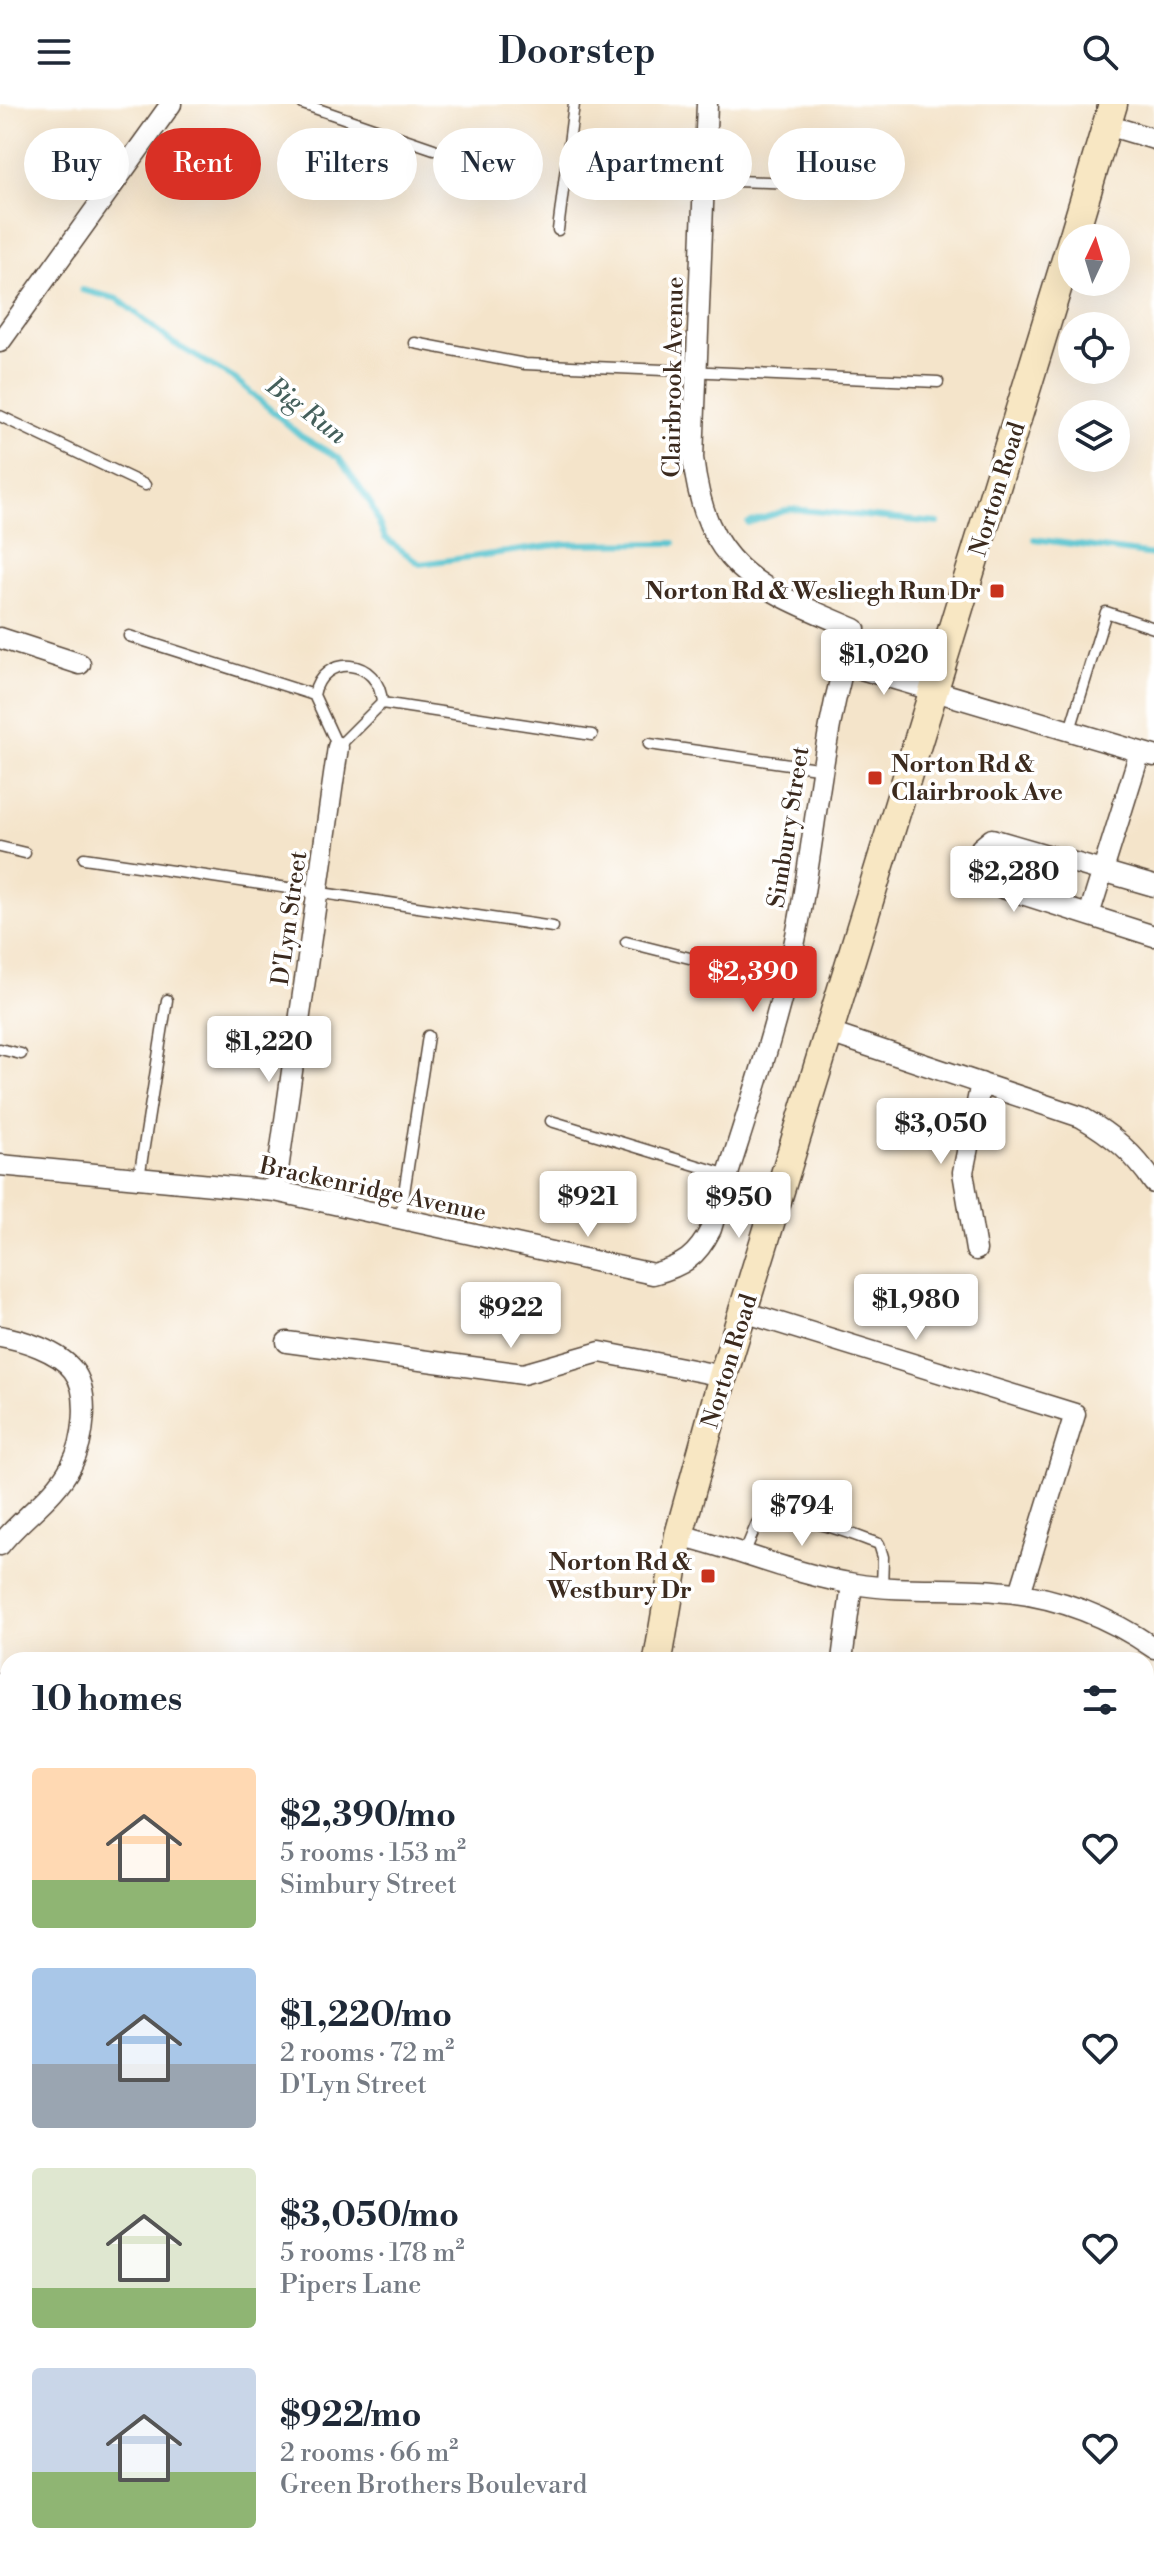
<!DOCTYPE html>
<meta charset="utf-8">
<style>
:root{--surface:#fff;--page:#f6f6f7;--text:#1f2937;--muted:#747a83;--accent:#d93025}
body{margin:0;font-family:"Libre Bodoni",serif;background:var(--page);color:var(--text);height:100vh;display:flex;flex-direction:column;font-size:30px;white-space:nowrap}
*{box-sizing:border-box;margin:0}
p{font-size:26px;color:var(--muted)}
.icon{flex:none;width:44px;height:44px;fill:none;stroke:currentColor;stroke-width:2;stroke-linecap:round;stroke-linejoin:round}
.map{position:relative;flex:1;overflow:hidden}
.drawer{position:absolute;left:0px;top:1548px;width:1154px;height:914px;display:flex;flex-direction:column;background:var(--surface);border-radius:24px 24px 0 0;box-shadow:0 8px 32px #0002}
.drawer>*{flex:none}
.banner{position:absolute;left:24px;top:24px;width:1106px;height:72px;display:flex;gap:16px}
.needle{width:52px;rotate:4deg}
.controls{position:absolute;left:1058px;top:120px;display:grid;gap:16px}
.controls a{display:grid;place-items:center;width:72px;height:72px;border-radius:50%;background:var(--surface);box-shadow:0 8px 32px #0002;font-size:40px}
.price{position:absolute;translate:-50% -68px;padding:0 18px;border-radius:8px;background:#fff;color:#222;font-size:26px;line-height:52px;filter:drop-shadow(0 2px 4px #0008)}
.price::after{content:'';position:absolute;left:50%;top:48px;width:24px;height:18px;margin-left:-12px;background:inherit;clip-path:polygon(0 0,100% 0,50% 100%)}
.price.active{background:var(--accent);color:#fff}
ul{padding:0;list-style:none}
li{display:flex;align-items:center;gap:24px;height:200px;padding:0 32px}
li span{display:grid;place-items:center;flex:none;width:224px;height:160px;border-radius:8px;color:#555}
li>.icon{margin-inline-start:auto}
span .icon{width:96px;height:96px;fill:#fffc;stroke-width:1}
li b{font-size:34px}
h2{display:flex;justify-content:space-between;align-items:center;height:96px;padding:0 32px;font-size:34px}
.chip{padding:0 28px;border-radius:36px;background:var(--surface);box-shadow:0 8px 32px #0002;font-size:28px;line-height:72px}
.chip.active{background:var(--accent);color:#fff}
header{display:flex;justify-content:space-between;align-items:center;height:104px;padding:0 32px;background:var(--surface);font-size:36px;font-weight:600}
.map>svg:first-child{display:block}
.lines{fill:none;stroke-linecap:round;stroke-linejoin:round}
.stream{stroke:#55c2cd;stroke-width:6}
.lane-casing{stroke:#574638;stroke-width:13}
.street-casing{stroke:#574638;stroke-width:23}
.secondary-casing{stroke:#574638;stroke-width:31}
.lane{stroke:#fff;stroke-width:10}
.street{stroke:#fff;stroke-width:20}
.secondary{stroke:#f8e7c3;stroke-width:28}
.poi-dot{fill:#c8321e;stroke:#fff;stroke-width:3}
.labels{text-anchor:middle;stroke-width:7;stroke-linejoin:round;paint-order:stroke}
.street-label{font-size:24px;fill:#3b2a1e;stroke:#fff}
.poi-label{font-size:24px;font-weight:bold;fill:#3b2a1e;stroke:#fff;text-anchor:end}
.water-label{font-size:26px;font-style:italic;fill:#445f5b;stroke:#fff}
</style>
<header><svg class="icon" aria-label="menu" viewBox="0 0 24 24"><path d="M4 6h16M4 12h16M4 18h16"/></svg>Doorstep<svg class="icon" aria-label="search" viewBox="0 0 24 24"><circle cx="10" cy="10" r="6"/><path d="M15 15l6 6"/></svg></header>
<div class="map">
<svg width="1154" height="2461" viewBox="0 0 1154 2461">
<rect width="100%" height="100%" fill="#fff"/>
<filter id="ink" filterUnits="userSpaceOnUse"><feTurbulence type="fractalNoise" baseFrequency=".0125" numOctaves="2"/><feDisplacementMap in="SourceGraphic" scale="16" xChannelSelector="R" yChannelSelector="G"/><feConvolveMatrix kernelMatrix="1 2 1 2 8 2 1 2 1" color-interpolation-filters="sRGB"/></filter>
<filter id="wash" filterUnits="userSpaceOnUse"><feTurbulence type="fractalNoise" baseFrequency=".006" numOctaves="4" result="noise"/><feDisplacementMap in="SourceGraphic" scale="32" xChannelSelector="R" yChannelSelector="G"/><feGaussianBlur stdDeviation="1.8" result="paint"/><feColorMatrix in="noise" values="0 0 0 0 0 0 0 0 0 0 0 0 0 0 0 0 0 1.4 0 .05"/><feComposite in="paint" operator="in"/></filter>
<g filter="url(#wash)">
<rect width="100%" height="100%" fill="#f4e4ca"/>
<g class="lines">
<path class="stream" d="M82,186L118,195L173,239L235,275L301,332L339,354L371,400L385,434L420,460L564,440L674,439
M748,419L791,405L938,419
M1034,435L1154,451"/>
</g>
</g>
<g filter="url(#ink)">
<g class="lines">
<g class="lane-casing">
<path id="lane" d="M303,0L434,45
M705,76L885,82
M558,126L574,0
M415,239L525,260L938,278
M0,312L145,381
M129,532L314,591L338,643L382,599L592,631
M314,591C322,549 380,553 382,599
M1070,626L1106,508L1154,524
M649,640L824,665
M0,743L25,749
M84,754L553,823
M626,838L785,878
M0,945L21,950
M551,1017L728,1071
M139,1074L167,896
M400,1115L428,932
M744,1450L757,1419C795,1406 842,1427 879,1440L883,1453L882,1484
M625,2454L627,2461
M275,2461L276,2454
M316,2461L317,2454
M484,2461L485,2454"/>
</g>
<g class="street-casing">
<path id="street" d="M1107,21L1154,35
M0,238L171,0
M0,534L80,560
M844,560L1154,652
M1154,782L992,735L981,744L974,768L978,776L1154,832
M1089,811L1140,648
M830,929L1081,1013C1112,1031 1134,1049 1154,1079
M0,1061L275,1087L653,1170C683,1162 697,1153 711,1125C741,1025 778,925 798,822C817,724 822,621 855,525C761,485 706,467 693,354L707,0
M275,1087L338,643
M976,1146L963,1068L981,979
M744,1208L1075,1310L1020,1489
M0,1232C23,1236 58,1247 73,1266C91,1289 84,1338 71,1362C55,1393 21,1414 0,1441
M287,1238L523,1270L600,1248L723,1272
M679,1431C738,1445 795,1471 855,1480C902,1488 948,1483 995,1487C1054,1491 1106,1511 1154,1544
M842,1556L852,1480
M0,1579L8,1580
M0,1881C12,1919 5,1957 0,1995
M1146,2126L1154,2128
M1146,2189L1154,2190
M0,2363L8,2364
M149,2454L150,2461"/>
</g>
<g class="secondary-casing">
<path id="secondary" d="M1073,134L1113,0
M658,1556L679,1431L723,1272L1072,136
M0,2214L8,2215
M1146,2381L1154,2382
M721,2454L723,2461"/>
</g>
<use href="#lane" class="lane"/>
<use href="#street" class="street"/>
<use href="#secondary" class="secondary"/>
</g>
</g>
<g class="poi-dot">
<rect x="989" y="479" width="16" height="16" rx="4"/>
<rect x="867" y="666" width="16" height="16" rx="4"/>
<rect x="700" y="1464" width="16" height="16" rx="4"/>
</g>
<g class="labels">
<g class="street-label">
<text transform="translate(673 273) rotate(-89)" y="8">Clairbrook Avenue</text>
<text transform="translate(997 385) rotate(-73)" y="8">Norton Road</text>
<text transform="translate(788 723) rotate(-81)" y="8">Simbury Street</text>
<text transform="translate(289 814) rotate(-82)" y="8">D'Lyn Street</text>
<text transform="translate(373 1085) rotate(12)" y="8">Brackenridge Avenue</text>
<text transform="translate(729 1257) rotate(-73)" y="8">Norton Road</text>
</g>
<g class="poi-label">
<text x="981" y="495">Norton Rd &amp; Wesliegh Run Dr</text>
<text x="891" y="668" text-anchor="start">Norton Rd &amp;<tspan x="891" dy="28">Clairbrook Ave</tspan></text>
<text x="692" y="1466">Norton Rd &amp;<tspan x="692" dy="28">Westbury Dr</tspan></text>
</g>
<g class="water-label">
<text transform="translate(307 306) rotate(37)" y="9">Big Run</text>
</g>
</g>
</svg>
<div class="controls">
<a><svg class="needle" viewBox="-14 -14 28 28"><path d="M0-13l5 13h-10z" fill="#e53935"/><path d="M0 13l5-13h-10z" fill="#747a83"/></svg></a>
<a><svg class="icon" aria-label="locate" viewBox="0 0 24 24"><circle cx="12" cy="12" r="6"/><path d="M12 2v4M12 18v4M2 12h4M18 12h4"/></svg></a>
<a><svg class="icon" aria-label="layers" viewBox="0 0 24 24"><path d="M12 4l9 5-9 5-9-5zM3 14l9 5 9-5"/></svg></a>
</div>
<b class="price" style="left:884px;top:593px">$1,020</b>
<b class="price" style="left:1014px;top:810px">$2,280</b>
<b class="price active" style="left:753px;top:910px">$2,390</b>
<b class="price" style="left:269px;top:980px">$1,220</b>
<b class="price" style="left:941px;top:1062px">$3,050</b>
<b class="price" style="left:588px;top:1135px">$921</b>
<b class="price" style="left:739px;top:1136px">$950</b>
<b class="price" style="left:916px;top:1238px">$1,980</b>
<b class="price" style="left:511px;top:1246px">$922</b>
<b class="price" style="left:802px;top:1444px">$794</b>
<div class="banner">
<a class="chip">Buy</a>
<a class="chip active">Rent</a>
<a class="chip">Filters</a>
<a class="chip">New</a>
<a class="chip">Apartment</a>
<a class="chip">House</a>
</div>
<section class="drawer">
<h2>10 homes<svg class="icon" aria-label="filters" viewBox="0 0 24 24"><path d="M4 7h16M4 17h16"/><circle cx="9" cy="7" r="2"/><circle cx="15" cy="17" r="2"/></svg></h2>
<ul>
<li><span style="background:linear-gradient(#ffd9b3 70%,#8fb573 0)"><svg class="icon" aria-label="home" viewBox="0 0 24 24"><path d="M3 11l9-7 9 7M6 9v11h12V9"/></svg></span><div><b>$2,390/mo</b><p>5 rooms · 153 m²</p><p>Simbury Street</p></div><svg class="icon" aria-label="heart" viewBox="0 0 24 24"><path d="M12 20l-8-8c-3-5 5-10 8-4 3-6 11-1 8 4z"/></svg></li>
<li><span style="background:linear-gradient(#a9c7e8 60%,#9aa5b1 0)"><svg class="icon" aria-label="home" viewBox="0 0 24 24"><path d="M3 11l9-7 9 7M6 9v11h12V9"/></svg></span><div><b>$1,220/mo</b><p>2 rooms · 72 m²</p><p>D'Lyn Street</p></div><svg class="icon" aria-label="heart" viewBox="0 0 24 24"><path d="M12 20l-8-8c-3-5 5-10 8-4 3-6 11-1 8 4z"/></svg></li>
<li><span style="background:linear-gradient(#dfe7d0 75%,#8fb573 0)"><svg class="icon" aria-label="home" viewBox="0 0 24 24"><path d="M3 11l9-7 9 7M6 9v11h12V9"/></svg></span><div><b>$3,050/mo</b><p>5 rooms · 178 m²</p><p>Pipers Lane</p></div><svg class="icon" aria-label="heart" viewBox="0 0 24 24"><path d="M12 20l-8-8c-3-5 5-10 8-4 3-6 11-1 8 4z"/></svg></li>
<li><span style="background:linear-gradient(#c9d6e8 65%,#8fb573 0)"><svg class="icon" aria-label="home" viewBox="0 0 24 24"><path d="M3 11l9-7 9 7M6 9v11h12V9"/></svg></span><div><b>$922/mo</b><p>2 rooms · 66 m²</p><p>Green Brothers Boulevard</p></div><svg class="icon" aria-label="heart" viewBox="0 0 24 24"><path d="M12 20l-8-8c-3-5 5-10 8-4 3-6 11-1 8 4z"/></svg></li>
</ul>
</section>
</div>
